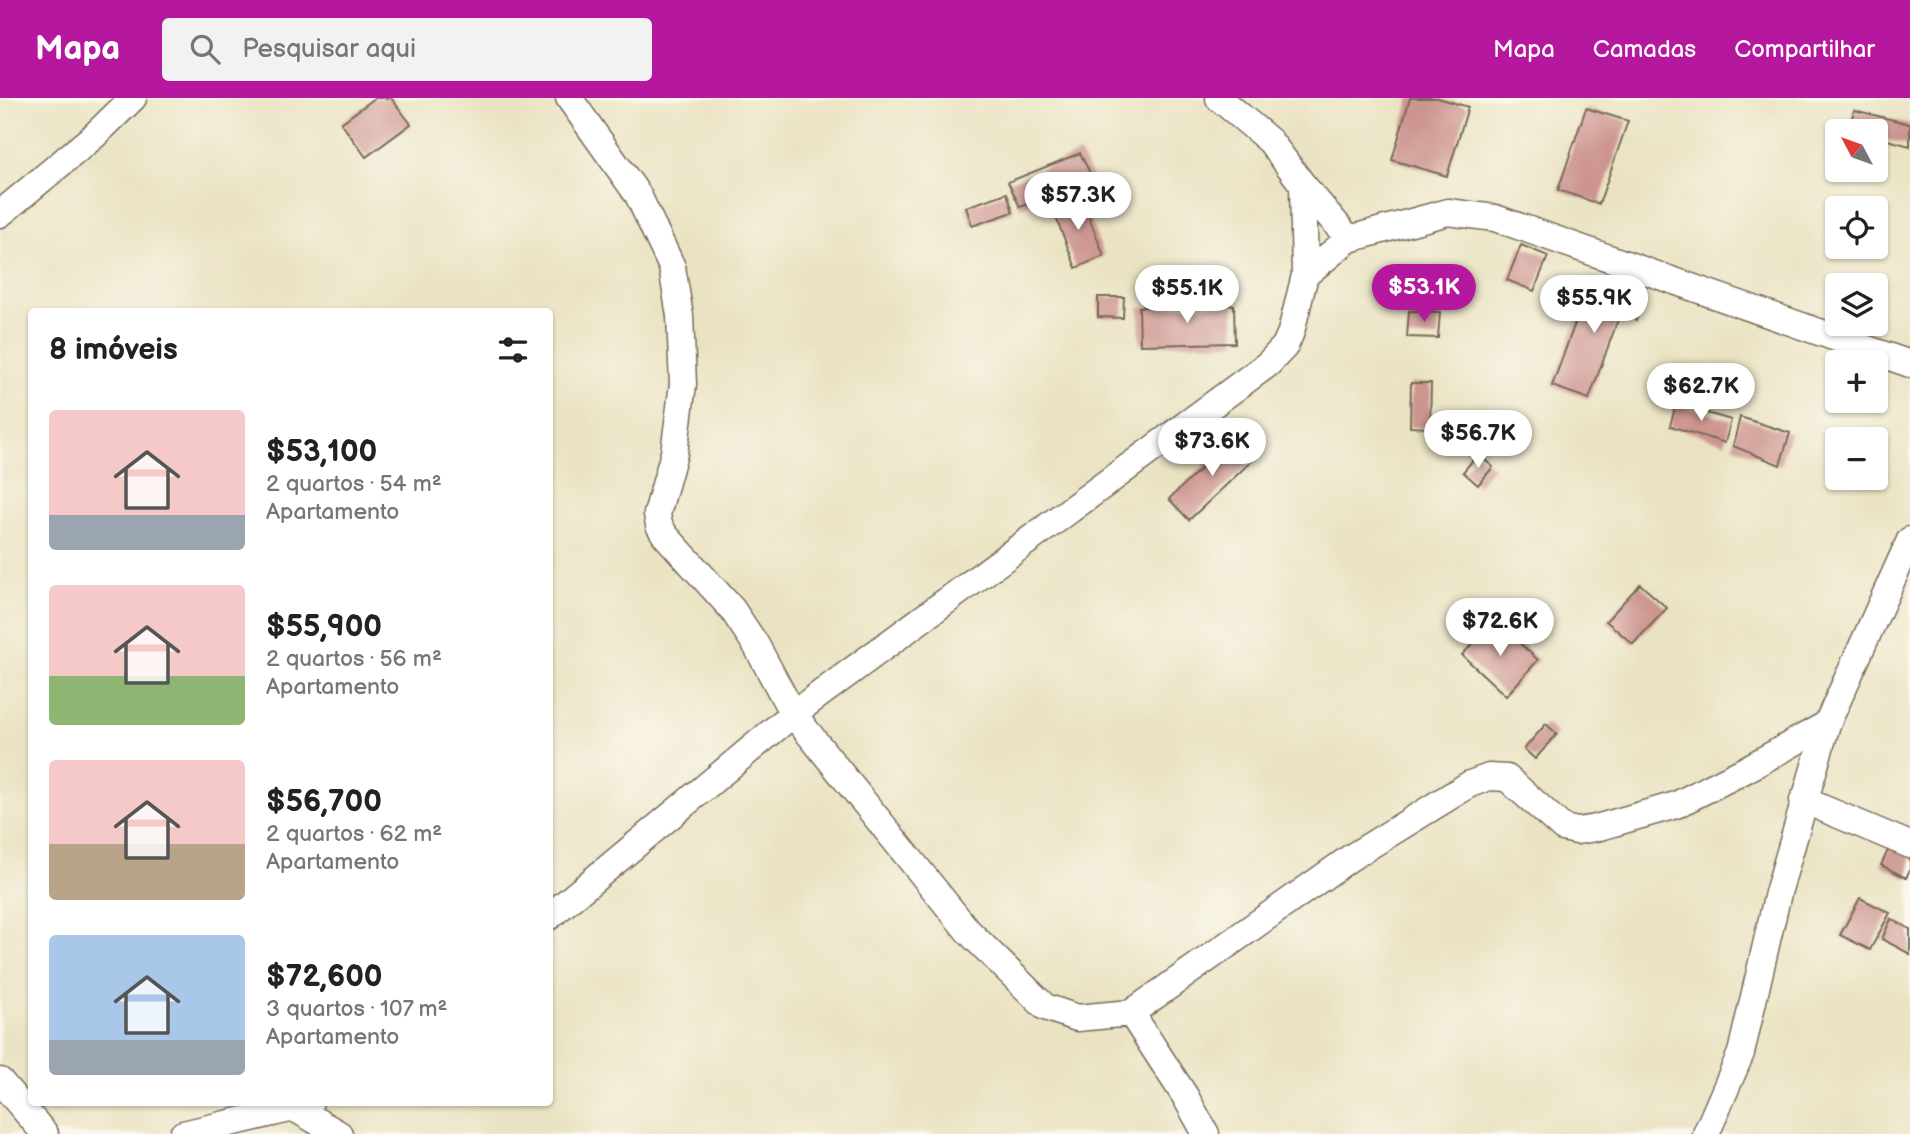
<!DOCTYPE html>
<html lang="pt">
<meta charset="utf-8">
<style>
:root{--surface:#fff;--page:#f2f2f2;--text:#222;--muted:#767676;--accent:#b5179e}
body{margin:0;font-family:"Balsamiq Sans",sans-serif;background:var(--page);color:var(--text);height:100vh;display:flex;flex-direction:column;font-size:26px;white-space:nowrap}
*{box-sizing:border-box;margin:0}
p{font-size:23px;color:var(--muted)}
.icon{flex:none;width:38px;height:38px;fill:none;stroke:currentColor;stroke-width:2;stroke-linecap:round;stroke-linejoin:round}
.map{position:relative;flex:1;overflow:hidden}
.details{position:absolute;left:28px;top:210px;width:525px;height:798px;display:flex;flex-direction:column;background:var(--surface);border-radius:7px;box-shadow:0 2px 5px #0004}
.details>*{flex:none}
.needle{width:46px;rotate:311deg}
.buttons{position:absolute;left:1825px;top:21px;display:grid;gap:14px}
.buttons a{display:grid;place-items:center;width:63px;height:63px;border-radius:7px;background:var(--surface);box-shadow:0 2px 5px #0004;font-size:35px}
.price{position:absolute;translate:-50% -60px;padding:0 16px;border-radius:24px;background:#fff;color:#222;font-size:23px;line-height:46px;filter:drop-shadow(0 2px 4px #0008)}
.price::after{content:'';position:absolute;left:50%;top:42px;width:21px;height:16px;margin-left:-10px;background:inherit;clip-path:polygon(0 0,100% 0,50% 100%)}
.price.active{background:var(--accent);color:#fff}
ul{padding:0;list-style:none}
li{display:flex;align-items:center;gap:21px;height:175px;padding:0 21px}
li span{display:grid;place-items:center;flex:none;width:196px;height:140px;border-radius:7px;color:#555}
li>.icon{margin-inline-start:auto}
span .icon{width:84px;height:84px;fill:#fffc;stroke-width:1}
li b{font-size:30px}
h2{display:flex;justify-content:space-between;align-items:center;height:84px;padding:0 21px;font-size:30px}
header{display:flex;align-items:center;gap:42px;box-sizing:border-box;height:98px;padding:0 35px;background:var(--accent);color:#fff}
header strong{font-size:33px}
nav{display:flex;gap:38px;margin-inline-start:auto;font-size:24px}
.search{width:490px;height:63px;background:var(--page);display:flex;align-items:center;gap:18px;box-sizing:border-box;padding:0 24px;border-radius:7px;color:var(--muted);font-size:26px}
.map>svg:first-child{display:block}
.building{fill:#cd9590}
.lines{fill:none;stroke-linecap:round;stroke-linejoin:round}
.street-casing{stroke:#786b58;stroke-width:29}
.street{stroke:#fff;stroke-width:26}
</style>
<header>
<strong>Mapa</strong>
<div class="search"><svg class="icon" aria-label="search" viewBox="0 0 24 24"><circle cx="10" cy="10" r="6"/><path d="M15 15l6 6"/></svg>Pesquisar aqui</div>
<nav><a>Mapa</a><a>Camadas</a><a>Compartilhar</a></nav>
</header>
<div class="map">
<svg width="1910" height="1036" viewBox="0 0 1910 1036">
<rect width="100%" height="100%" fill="#fbf7ec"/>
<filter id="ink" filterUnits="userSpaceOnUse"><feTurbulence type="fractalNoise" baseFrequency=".0143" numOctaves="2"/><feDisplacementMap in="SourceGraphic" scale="14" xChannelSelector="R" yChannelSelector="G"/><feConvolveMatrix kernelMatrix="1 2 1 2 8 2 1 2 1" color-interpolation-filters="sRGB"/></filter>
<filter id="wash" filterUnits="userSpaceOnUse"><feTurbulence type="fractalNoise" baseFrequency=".00686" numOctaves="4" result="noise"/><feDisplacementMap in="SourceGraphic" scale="28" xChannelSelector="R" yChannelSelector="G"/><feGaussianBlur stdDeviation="1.57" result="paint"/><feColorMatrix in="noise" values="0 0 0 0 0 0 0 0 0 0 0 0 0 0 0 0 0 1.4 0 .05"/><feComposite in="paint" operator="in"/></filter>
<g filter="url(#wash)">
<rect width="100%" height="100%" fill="#eae3c3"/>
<g id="blocks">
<path class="building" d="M375,0H391L411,26L366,59L341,25Z
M1410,0H1438L1468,9L1447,78L1392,62Z
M1586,10L1628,23L1599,106L1558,92Z
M1854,12L1910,26V48L1876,39V33L1849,32Z
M1080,55L1094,83L1020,109L1008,84Z
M1007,95L1013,114L972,128L966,109Z
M1080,96L1104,158L1076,170L1053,112Z
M1521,147L1548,158L1534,193L1507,182Z
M1592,179L1645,199L1636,222L1620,216L1589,301L1552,288Z
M1098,199H1124L1123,220L1098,219Z
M1234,207L1235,245L1140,247L1139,209Z
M1409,213L1440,214L1438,240L1407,239Z
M1411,285H1431L1430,330L1410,329Z
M1676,306L1731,322L1725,345L1670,328Z
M1740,319L1790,335L1780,367L1733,348Z
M1234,339L1256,359L1189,422L1169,401Z
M1478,356L1493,369L1478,387L1463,374Z
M1640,486L1667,510L1633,546L1606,523Z
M1495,522L1538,562L1506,598L1462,557Z
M1546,626L1557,636L1535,661L1524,651Z
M1890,748L1910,758V771L1906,780L1881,767Z
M1860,800L1890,815L1870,852L1840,837Z
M1891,821L1910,831V856L1882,841Z"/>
</g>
</g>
<g filter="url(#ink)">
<use href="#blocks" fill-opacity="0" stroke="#786b58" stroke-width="2"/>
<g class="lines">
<g class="street-casing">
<path id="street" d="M569,0L638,97L672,169L680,218L683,286L674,355L657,416L659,427L665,437L732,511L756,547L793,616L968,833L1045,909L1077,920L1131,915L1185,998L1206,1036
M1219,0L1270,43L1303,87L1349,141
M0,116L95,37L133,0
M1305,177L1349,141L1448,114L1495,120L1910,266
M1803,702L1910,747
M550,818L793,616L1268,266L1285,248L1291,234L1305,177L1303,87
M1131,915L1350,760L1470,686L1489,679L1507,680L1563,730L1577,733L1596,730L1676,707L1745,672L1827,626
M0,983L45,1036
M294,1010L339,1036
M183,1036L294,1010L310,1004
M1706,1036L1741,955L1778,795L1827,626L1910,442"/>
</g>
<use href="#street" class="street"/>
</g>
</g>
</svg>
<div class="buttons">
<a><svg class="needle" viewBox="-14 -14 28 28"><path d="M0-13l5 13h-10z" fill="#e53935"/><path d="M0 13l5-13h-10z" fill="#767676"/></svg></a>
<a><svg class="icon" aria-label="locate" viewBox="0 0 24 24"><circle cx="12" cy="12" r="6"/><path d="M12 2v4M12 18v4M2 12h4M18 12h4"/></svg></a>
<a><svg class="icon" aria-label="layers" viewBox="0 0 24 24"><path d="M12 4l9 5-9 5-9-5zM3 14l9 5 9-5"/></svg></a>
<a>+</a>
<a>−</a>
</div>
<b class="price" style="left:1078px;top:134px">$57.3K</b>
<b class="price active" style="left:1424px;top:226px">$53.1K</b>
<b class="price" style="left:1187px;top:227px">$55.1K</b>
<b class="price" style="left:1594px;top:237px">$55.9K</b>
<b class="price" style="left:1701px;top:325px">$62.7K</b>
<b class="price" style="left:1478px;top:372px">$56.7K</b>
<b class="price" style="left:1212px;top:380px">$73.6K</b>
<b class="price" style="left:1500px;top:560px">$72.6K</b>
<section class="details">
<h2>8 imóveis<svg class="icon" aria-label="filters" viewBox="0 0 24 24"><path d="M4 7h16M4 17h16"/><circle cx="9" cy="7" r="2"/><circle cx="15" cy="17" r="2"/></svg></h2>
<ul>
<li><span style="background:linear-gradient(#f6c9c9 75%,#9aa5b1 0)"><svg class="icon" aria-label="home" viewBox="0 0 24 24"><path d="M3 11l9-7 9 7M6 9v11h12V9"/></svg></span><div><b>$53,100</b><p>2 quartos · 54 m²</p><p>Apartamento</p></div></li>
<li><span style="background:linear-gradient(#f6c9c9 65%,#8fb573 0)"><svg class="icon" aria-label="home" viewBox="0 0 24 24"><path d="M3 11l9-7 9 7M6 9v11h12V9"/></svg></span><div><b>$55,900</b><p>2 quartos · 56 m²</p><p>Apartamento</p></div></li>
<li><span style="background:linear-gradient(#f6c9c9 60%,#b9a48a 0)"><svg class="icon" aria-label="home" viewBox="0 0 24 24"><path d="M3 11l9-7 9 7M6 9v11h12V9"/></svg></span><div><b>$56,700</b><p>2 quartos · 62 m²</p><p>Apartamento</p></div></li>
<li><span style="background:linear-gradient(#a9c7e8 75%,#9aa5b1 0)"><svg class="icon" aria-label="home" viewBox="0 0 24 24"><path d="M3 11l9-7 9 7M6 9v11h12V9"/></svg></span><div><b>$72,600</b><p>3 quartos · 107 m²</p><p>Apartamento</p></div></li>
</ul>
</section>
</div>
